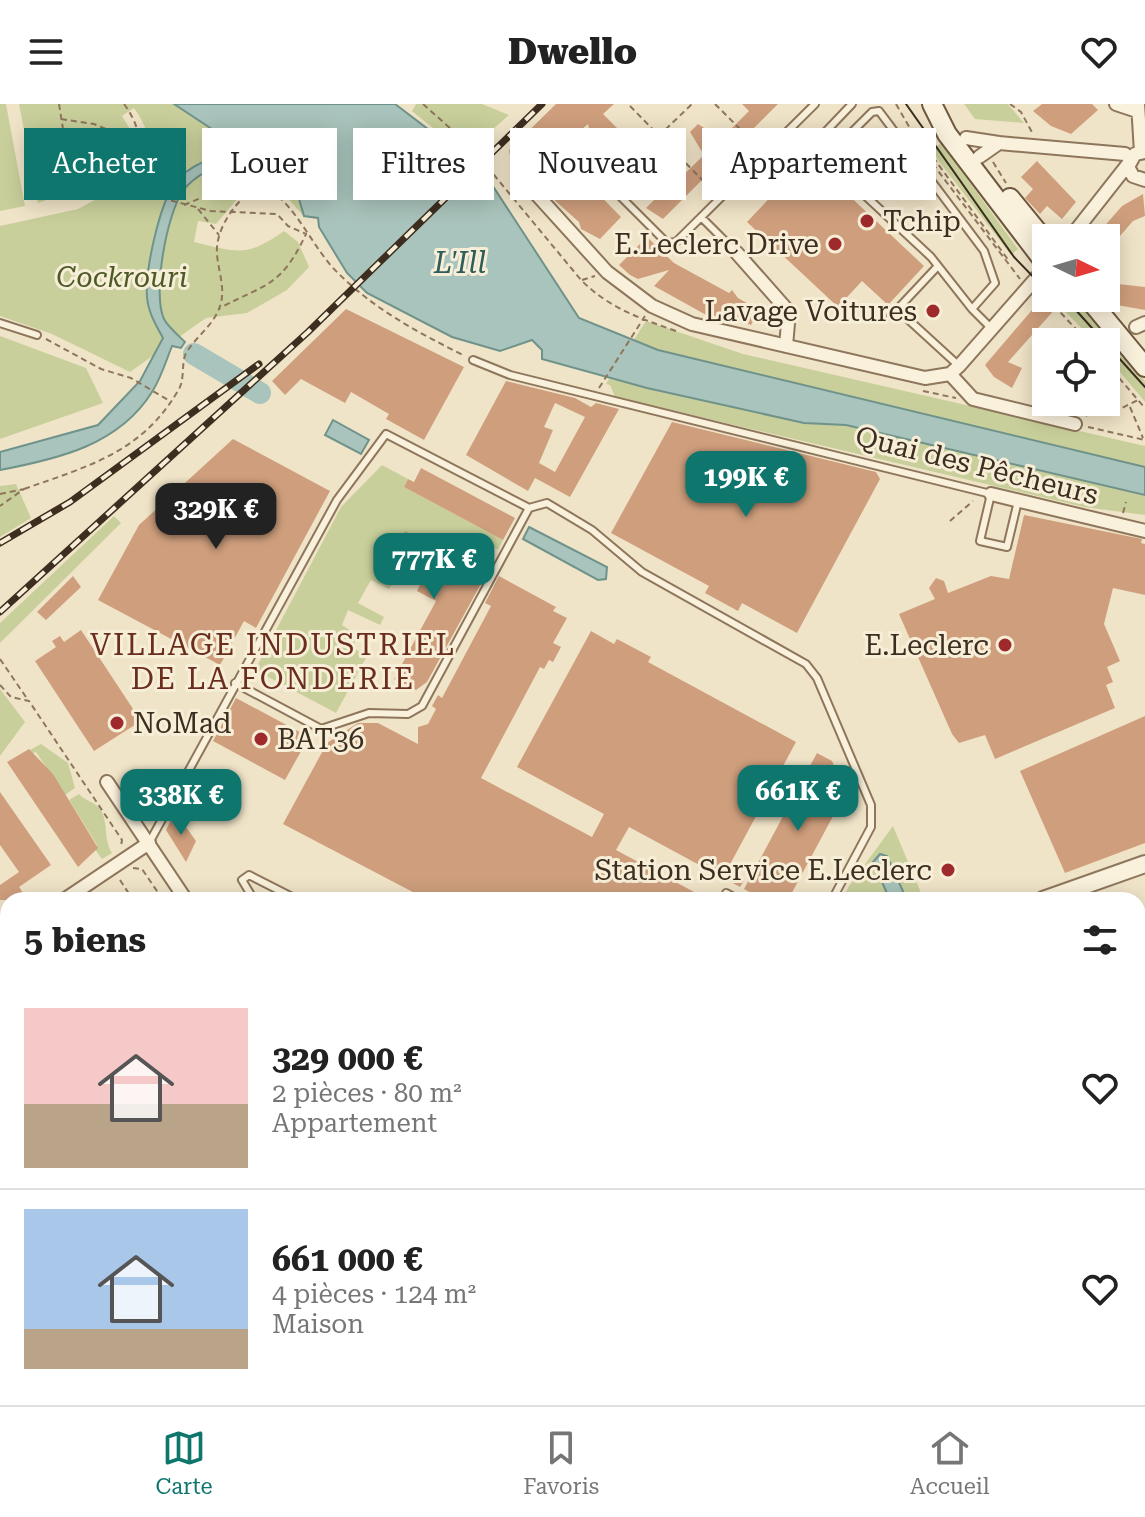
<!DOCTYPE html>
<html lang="fr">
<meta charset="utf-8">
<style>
:root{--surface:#fff;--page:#f2f2f2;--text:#222;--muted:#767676;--line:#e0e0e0;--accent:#0f766e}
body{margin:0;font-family:"Roboto Serif",serif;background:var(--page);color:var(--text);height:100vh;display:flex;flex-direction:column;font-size:30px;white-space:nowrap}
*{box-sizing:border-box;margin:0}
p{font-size:26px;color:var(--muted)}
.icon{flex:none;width:44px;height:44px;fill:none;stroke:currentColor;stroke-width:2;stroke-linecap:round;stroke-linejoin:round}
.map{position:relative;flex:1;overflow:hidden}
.sheet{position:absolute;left:0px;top:788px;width:1146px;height:514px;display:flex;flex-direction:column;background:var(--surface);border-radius:24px 24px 0 0;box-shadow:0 4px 20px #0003}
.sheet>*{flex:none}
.top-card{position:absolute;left:24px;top:24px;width:1098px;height:72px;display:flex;gap:16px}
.needle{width:52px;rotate:95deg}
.controls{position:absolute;left:1032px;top:120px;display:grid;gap:16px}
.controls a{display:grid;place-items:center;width:88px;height:88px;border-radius:0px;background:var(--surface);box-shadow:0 4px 20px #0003;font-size:40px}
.price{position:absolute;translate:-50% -68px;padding:0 18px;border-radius:16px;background:var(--accent);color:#fff;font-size:26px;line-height:52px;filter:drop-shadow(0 2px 4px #0008)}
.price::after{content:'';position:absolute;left:50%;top:48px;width:24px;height:18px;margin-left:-12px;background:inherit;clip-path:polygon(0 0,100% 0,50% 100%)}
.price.active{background:#222;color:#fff}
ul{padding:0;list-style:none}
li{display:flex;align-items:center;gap:24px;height:200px;padding:0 24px}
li+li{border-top:2px solid var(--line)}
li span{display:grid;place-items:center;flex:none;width:224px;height:160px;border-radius:0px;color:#555}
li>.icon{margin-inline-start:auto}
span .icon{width:96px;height:96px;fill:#fffc;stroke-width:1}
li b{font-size:34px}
h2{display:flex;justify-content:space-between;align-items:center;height:96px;padding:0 24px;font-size:34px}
.pill{padding:0 28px;border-radius:0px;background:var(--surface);box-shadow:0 4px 20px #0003;font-size:28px;line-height:72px}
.pill.active{background:var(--accent);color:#fff}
header{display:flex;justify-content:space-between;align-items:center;height:104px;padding:0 24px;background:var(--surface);font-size:36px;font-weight:800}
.tabs{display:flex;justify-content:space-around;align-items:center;height:112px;border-top:2px solid var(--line);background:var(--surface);font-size:22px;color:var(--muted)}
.tabs a{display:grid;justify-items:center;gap:4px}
.tabs .active{color:var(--accent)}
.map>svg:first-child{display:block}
.green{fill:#c9cf9b}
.water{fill:#a9c4bc;stroke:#6f938a;stroke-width:2}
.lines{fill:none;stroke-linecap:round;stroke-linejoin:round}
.river{stroke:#a9c4bc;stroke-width:22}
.building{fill:#cf9f7d;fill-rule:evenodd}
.service-casing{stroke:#8d765c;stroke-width:10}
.minor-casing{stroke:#8d765c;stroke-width:16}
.tertiary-casing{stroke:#8d765c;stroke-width:20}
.secondary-casing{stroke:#6f573f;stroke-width:22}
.path{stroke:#8d765c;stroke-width:2;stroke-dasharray:6 4;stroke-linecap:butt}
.service{stroke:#faf1dc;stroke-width:6}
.minor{stroke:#faf1dc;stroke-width:12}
.tertiary{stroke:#faf1dc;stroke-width:16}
.secondary{stroke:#faf1dc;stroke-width:18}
.tram{stroke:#3d2e20;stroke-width:2}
.rail-casing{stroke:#3d2e20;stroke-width:7}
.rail{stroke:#f7eed8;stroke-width:4;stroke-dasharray:12;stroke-linecap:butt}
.poi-dot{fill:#9e2a2b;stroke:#f7eed8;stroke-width:3}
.labels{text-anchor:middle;stroke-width:6;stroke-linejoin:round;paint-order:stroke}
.poi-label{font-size:28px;fill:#3d2e20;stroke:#f7eed8;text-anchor:end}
.park-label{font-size:28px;font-style:italic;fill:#4d5a26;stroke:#f7eed8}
.street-label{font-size:28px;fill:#3d2e20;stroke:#f7eed8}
.water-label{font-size:30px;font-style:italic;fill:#2f5d5a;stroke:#f7eed8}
.neighbourhood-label{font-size:30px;letter-spacing:2px;fill:#6b2e1e;stroke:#f7eed8}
</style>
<header><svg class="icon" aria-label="menu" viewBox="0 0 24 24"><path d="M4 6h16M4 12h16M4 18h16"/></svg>Dwello<svg class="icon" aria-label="heart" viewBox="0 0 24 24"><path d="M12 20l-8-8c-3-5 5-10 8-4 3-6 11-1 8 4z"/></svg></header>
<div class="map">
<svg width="1145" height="1301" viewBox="0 0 1145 1301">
<rect width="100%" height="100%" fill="#f0e4c8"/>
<path class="green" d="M0,0H6L25,102L0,107Z
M19,0H176L297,88L304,112C287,94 277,79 252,78L216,120L198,117L194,138C237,148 246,154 284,127L298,138L309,163L287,186L247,209L206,214L130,268L52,230L0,212V122L78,105L113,86L148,95C159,62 153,31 134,4L122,12L133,30L135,79H94L38,99Z
M416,0H482L509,11L465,50L412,7Z
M964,0H1008L1024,19L975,15Z
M941,39L1018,145L1011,151L938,56L933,46Z
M1052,194H1073L1084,204L1145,277V298L1106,251V238H1095Z
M646,217L743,250L1145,342V363L658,246L633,237Z
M0,232L86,264L103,299L0,335Z
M609,275L804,319L846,321L1145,391V411L1084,403L615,293L610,281L606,280Z
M382,361L408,375L404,383L503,436L498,446L470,429L465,435L458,431L447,450L404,428L386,462L399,470L389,485L371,476L358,499L384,513L380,521L348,506L342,521L357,531L353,544L367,552L336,609L255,566L341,403Z
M16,380L31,414L0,433V382Z
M114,412L121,419L0,539V519Z
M0,585L25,618L0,652Z
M41,640L68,659L75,684L65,691L36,648L31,650L30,646Z
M79,690C85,697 94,697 100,705C109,718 103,735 112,749L102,755L94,744L97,741L69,696Z
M893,722L924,796H842L849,782Z
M8,891V907L3,911L8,919V997L0,985V896Z
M1145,1221L1142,1301H1046L1060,1294H1138V1225Z
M803,1294H945L948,1301H806Z"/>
<path class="water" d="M174,0H395L483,67L579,214L658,246L1145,363V391L846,321L804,319L647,284L542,255V246L532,236L500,247L452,233L367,189L347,169L319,123L318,114L304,112L297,88L249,52C226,60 198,66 183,87C167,109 152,190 164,215C168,223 179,232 185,238L181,244L172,242C166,257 161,274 152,288C119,341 58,355 0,366V348L98,321L140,277L163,234C156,221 148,208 147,193C145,166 160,95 178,75C195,57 218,55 236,41Z
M333,316L369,336L361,350L325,331Z
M529,423L607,463L606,475L598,476L523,435Z
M880,750L887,752L907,796H890L873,758Z"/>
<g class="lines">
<path class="river" d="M194,250L260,289"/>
</g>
<path class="building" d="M556,0H614L603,10L624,31L610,44L600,33L593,40L588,20L566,39L569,50L564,55L556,46L527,70L510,52L509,46Z
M742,0H778L663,115L646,104L658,92L645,72L654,63L676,78L704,51L690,28L698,20L721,35L749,7Z
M1042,0H1092L1098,6L1071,30L1051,22L1033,7Z
M808,53L924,162L888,201L862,177L838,203L747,118Z
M1037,57L1076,98L1062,115L1047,102L1040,110L1025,94L1033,85L1021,73Z
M576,67L621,113L600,135L581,125L579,118L552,94Z
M1143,90L1145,112L1133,117L1106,148V134H1094L1122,102Z
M647,133L674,159L729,189L732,186L738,194L759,206L751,221L728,212L721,216L710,210L708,212L654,182L669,166L638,175L630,171L619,161Z
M1118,180L1145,183V206L1117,201Z
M1043,193L1056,204L1008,258L1022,264L1012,284L994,273L985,261Z
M346,205L464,263L424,336L386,315L389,310L351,288L345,299L301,275L285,291L272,277Z
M506,277L575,294L591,303L596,299L619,305L570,393L535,374L528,387L466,351ZM555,299L585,313L555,368L539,359L553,326L544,323Z
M672,318L876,368L880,375L797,529L742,499L738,507L705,489L709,482L611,429Z
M233,335L330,387L256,524L244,517L220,561L98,496L139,421Z
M421,364L515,414L503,436L404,383L408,375L414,378Z
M1024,411L1142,435L1141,439L1145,440V491L1113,484L1104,520L1120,557L1107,563L1113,578L1106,581L1115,604L995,655L985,631L959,639L952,630L899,510L935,495L929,484L936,474L944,477L948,489L991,472L1009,475Z
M405,427L447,450L450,445L488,467L427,578L416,586L394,575L436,497L417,487L420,481L386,463Z
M73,472L81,483L46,516L37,508Z
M499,472L556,503L553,507L567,514L553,539L561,543L553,558L549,556L544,565L540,563L481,674L592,733L604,710L517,663L591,527L614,540L617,535L651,553L648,558L796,638L727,766L744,777L740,783L629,723L616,746L709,796H428L283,720L327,639L358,619H378L418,640V623L428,620L436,605L432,602L438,591L442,594L491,502L485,499Z
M81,526L141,617L94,647L35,557L56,543L52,537L60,532L64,538Z
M236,594L309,633L285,676L213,637Z
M1145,612V739L1065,769L1020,667Z
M29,645L53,670L98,744L78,763L7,658Z
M817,649L832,657L846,688L788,796H764L744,785Z
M0,688L51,761L19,783L28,796H0V781L19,768L0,741Z
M175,708L196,737L186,758L166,726Z"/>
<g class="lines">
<g class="service-casing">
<path id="service" d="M571,43L667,139L676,138L815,0
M825,55L872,8L879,7L984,147L995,179L972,205L931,153L812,42L852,0
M533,86L560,59
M701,113L736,148
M972,205L991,224
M899,207L958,261
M891,212L937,163
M0,219L37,231
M473,256L510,271L991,390L980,437L1007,443L1018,397
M235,579L321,625L369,609L408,610L422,602L529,404
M149,739L337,396L386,330L529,404L547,399L592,426L642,468L806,560L817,574L871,701V723L832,796
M726,789L739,796
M254,796L242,776L249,771L298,796"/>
</g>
<g class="minor-casing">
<path id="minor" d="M1116,0L1137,7
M1138,0L1141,48
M966,34L999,39L979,53
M999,39L1125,50L1130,55
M1145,48L1135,50L1128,63L1133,72L1145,76
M529,82L607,168L652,202L692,220L925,274L950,270L959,262L1046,163
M1070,134L1129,59
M736,148L789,208L786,242
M1136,223L1145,219
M950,270L973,295L1075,320
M991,390L1145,427
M107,678L186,796
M64,796L149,739
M0,840L8,835
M1138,992L1145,986
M1138,1043L1145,1059
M0,1073L8,1068
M0,1136L8,1146
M1138,1141L1145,1138
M110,1294L115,1301
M284,1294L291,1301
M558,1294L586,1301
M750,1294L753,1301
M180,1301L187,1294"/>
</g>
<g class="tertiary-casing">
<path id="tertiary" d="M1043,796L1145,760
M0,1273L8,1285
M983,1294L986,1301"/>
</g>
<g class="secondary-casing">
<path id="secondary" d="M932,0L947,30L1046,160
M1010,94L1046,138
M1088,194L1145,263"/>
</g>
<path class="path" d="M59,0L67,50L95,69L143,79
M124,0C149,34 136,55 146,90L211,107L277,110L288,122L306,130C281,183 267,179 220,204
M423,0L470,42L581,176C609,204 639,214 676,227
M715,0L759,44
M896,0L923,47L1020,175
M1010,0L1021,8L1033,30
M630,2L713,87
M61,15L94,20L142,40
M927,45L1009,157
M993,58L1006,79
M615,74L692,0
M184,101C205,92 244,75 267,85C294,97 315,148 338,169C375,206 419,229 465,252
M198,105L219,131
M582,176L595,172
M1047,194L1088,238
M46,235L101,265L131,274L168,296
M1106,259L1145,304
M599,284L645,212
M923,287L956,294
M1130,303L1143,334
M1086,312L1103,302L1120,305L1138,296
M1088,323L1145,336
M24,385C89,362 143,348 179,285C185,274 181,260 186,249C197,231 215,221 221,199C225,182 218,166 217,150C215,125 236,96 256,84
M0,390L24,385L0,402
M1123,409L1126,398
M950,417L973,397
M0,555L28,596
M0,581L11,593L29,597L122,736L121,742
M133,764L142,765L163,796
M120,776L133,796
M0,1095L3,1093L8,1102
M0,1241L8,1253
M1138,1243L1145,1237
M36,1294L40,1301
M79,1294L84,1301
M627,1294L663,1301
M1011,1294L1014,1301
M1096,1294L1099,1301
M1116,1301L1122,1294"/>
<use href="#service" class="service"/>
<use href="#minor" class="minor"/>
<use href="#tertiary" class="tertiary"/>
<use href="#secondary" class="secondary"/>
<path class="tram" d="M906,0L1014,153L1046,186
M1065,194L1145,283"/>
<g class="rail-casing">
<path id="rail" d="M0,439L70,398L259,260
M0,508L308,228L542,0"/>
</g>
<use href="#rail" class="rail"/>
</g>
<g class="poi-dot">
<circle cx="867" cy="117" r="8"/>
<circle cx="835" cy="140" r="8"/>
<circle cx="933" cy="207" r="8"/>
<circle cx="1005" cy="541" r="8"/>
<circle cx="117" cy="619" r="8"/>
<circle cx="261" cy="635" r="8"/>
<circle cx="948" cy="766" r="8"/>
</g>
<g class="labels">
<g class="poi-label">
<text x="883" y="127" text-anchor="start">Tchip</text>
<text x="819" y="150">E.Leclerc Drive</text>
<text x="917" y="217">Lavage Voitures</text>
<text x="989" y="551">E.Leclerc</text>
<text x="133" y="629" text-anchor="start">NoMad</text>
<text x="277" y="645" text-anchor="start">BAT36</text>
<text x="932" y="776">Station Service E.Leclerc</text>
</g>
<g class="park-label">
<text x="122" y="183">Cockrouri</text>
</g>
<g class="street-label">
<text transform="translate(977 361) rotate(14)" y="10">Quai des Pêcheurs</text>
</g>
<g class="water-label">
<text x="460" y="169">L'Ill</text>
</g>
<g class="neighbourhood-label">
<text x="273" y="551">VILLAGE INDUSTRIEL<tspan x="273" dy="34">DE LA FONDERIE</tspan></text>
</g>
</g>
</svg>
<div class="controls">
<a><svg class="needle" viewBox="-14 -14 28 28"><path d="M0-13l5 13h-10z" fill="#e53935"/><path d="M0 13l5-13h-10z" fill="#767676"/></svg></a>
<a><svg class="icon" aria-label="locate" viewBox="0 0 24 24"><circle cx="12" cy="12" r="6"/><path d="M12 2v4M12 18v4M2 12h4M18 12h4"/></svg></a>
</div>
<b class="price" style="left:746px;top:415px">199K €</b>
<b class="price active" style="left:216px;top:447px">329K €</b>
<b class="price" style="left:434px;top:497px">777K €</b>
<b class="price" style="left:798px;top:729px">661K €</b>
<b class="price" style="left:181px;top:733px">338K €</b>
<div class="top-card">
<a class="pill active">Acheter</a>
<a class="pill">Louer</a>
<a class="pill">Filtres</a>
<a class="pill">Nouveau</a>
<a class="pill">Appartement</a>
</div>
<section class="sheet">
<h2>5 biens<svg class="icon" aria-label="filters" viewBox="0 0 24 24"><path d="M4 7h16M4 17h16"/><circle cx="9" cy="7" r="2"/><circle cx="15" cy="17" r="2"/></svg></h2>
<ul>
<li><span style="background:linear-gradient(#f6c9c9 60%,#b9a48a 0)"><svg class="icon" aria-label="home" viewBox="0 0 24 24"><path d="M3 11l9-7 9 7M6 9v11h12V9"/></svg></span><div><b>329 000 €</b><p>2 pièces · 80 m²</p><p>Appartement</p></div><svg class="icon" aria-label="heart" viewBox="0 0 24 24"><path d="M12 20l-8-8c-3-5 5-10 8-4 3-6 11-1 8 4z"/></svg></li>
<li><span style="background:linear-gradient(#a9c7e8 75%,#b9a48a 0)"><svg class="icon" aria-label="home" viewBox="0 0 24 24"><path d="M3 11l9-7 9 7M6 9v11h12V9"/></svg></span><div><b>661 000 €</b><p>4 pièces · 124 m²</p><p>Maison</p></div><svg class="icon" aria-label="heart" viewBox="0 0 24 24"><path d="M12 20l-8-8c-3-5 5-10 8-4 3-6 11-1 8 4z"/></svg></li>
</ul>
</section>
</div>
<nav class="tabs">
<a class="active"><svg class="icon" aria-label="map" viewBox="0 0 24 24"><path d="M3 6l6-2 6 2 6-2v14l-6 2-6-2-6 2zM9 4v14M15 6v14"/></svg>Carte</a>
<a><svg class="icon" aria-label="saved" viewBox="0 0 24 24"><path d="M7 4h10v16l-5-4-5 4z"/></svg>Favoris</a>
<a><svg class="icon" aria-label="home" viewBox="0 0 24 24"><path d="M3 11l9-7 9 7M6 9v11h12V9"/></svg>Accueil</a>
</nav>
